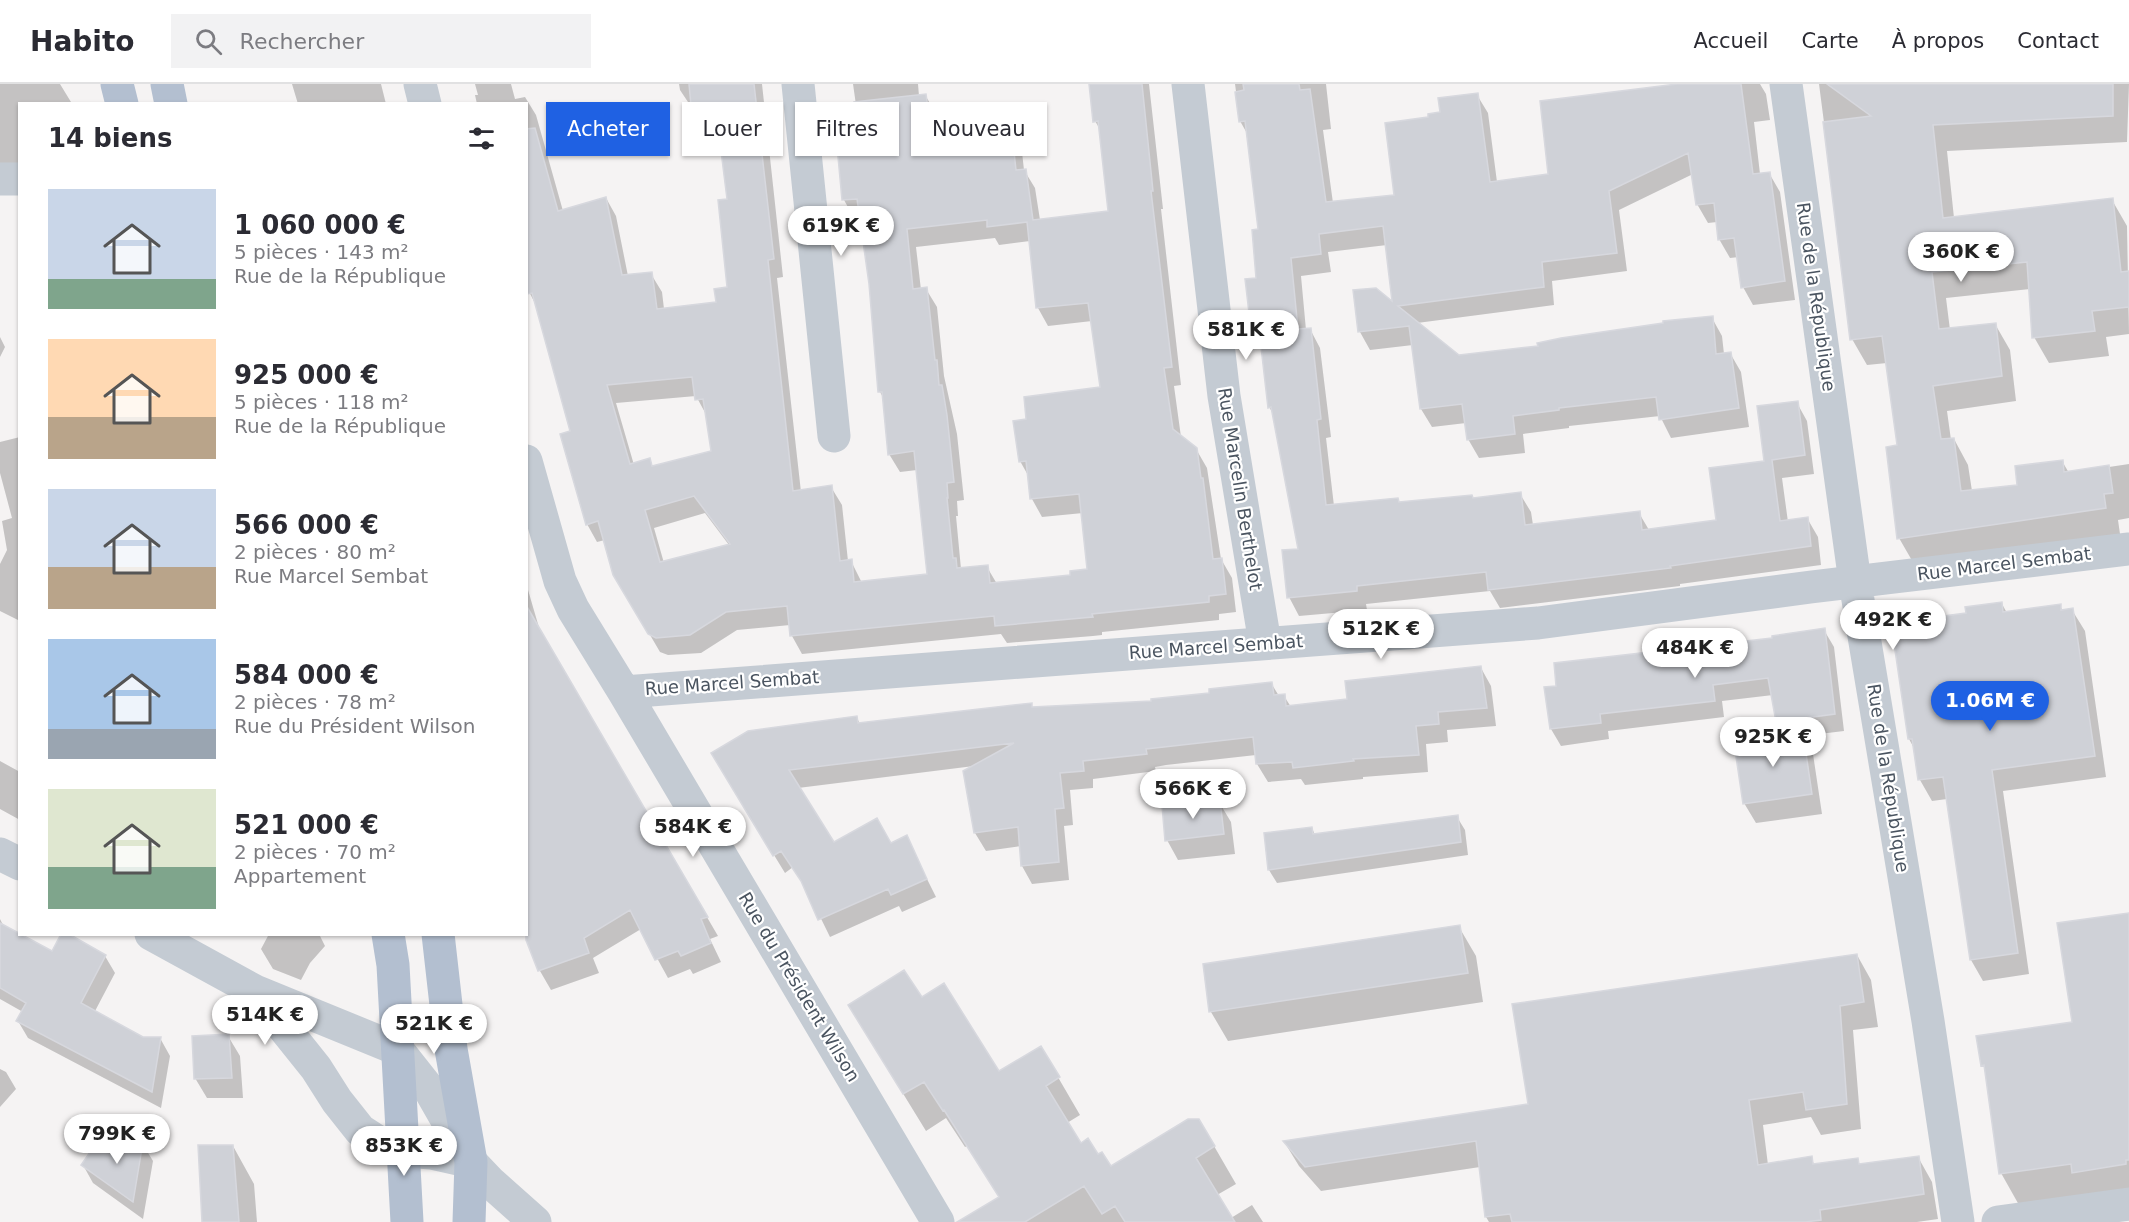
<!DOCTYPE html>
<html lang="fr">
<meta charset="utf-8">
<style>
:root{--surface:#fff;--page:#f2f2f3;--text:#2b2b33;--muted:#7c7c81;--line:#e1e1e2;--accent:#1f61e3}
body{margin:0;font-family:"DejaVu Sans",sans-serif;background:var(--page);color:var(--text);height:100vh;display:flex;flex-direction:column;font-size:22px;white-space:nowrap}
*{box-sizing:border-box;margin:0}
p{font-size:20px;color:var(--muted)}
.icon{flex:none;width:33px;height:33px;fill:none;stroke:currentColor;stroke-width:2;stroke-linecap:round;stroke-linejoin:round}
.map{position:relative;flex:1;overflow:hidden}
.details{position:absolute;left:18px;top:18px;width:510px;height:834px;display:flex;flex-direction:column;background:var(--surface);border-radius:0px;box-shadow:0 2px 4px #0004}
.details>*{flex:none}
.hud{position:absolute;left:546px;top:18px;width:570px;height:54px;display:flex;gap:12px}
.price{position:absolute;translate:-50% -51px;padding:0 14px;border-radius:21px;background:#fff;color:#222;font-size:20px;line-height:39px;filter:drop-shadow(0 2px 3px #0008)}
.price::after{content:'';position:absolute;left:50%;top:36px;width:18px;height:14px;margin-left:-9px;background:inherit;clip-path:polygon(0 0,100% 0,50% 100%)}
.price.current{background:var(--accent);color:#fff}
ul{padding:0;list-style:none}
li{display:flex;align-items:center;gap:18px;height:150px;padding:0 30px}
li span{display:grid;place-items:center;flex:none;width:168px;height:120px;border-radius:0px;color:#555}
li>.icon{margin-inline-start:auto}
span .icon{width:72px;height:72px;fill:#fffc;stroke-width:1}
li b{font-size:26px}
h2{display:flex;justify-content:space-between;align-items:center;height:72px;padding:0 30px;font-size:26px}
.pill{padding:0 21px;border-radius:0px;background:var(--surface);box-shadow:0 2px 4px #0004;font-size:21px;line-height:54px}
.pill.current{background:var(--accent);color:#fff}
header{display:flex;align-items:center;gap:36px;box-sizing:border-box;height:84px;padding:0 30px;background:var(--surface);border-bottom:2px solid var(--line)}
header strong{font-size:28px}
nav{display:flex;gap:33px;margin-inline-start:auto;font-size:21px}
.search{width:420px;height:54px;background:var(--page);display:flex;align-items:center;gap:15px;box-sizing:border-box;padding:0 21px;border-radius:0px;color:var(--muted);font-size:22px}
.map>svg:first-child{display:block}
.shadow{fill:#0003;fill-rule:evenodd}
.building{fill:#cfd1d7;stroke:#d7d8de;stroke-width:1.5;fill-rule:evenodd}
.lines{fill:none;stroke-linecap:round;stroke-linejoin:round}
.street{stroke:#c4cbd3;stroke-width:33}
.primary{stroke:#b3bfd0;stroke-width:33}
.labels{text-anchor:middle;stroke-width:4.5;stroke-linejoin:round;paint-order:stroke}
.street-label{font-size:18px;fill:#4a5460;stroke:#fff}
</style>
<header>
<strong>Habito</strong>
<div class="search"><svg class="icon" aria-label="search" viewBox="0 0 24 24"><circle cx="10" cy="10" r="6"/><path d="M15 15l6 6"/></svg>Rechercher</div>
<nav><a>Accueil</a><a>Carte</a><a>À propos</a><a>Contact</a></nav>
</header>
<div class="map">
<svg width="2129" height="1138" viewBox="0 0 2129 1138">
<rect width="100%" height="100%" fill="#f5f3f3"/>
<path class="shadow" d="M0,0H60L71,18V20H20V101L0,100Z
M292,0H381L386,20H298Z
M475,0H511L515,15L525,13L536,31L563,127L606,114L616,132L628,192L651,190L662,208L664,225L717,219L729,205L728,116L723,70L706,71L696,53L692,24L680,6L679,0H762L783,193L777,194L801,408L831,403L842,421L848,477H851L862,499L929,492L917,386L900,388L889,370L884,315L880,308L870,200L861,133L854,134L844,116L860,49L853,0H918L919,12L925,11L936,29L937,40L1009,32L1020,50L1024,86L1035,104L1040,136L1110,128L1101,47L1095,37L1091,0H1149L1163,125H1161L1181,301L1174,302L1181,353L1196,365L1207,384L1221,475L1232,494L1236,528L1219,530V536L1102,548V551L1093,552L1007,559L1001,550L802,570L792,552L790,541L737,546L701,569L668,571L660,568L615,491L605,456L597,458L587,440L572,348L538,225L526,202V20H477L475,11H478ZM995,154L999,161L1030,157L1038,224L1048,242L1092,237L1102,304L1028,336L1020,377L1029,393L1032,415L1042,433L1083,429L1089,486L1072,493L997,500L987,483L961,485L956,432H958L957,417L964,416L957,350L944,292L937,223L926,205L921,206L916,163ZM696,312L708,334L713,369L653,383L649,376L634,381L616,319ZM705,429L729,461L664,479L654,444Z
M1235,0H1326L1331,45L1323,46L1333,119L1396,112L1430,34L1477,11L1488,29L1497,98L1550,91L1683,0H1760L1766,10L1770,36L1754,38L1760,90L1769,89L1780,108L1795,216L1753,221L1743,203L1739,173L1730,174L1719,155L1717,138L1708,139L1697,120L1693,90L1619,126L1627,187L1552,197L1554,221L1417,239L1459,272L1539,263L1712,234L1722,252L1724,270L1730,269L1741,288L1749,343L1671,354L1660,332L1569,342V344L1523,350L1525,369L1479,374L1468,355L1466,339L1432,343L1421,325L1413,261L1370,266L1360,248L1394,220L1387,161L1328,168L1331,188L1301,192L1306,246L1310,245L1320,264L1331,353L1326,354L1334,422L1473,416L1520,410L1531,428L1533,441L1639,429L1649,446L1717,437L1766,378L1797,319L1807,337L1814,390L1782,394L1788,438L1807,434L1818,453L1821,481L1680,500V502L1500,524L1490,507L1366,520L1367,526L1299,532L1289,513L1300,466L1274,331L1269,323L1261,247L1250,229L1247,196L1257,195L1260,147L1248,51L1240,37Z
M1819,0H2129L2127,58L1947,67L1954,134L2112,116L2127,142L2129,250L2106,253L2109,272L2049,279L2034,253L2030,205L1946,214L1950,246L1995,240L2010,266L2016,317L1947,327L1951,356L1954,355L1968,381L1972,407L2019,402L2062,377L2069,389L2129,380V434L2118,436L2120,450L1914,480L1899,454V362L1887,279L1867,281L1852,255Z
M0,253L5,263L0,273Z
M20,353V537L0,527V480L7,466L2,437L12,434L0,389V358Z
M526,499L540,547L718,852L710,855L721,878L693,890L690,885L668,894L641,845L593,874L599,889L551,906L540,887L526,850Z
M2002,520L2007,529L2060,522L2063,527L2072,526L2085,547L2106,693L2003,707L2029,890L1983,897L1971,876L1947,715L1932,717L1920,696L1915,666L1909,655L1968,531Z
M1824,546L1834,563L1844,647L1803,652L1813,670L1822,730L1756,739L1744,719L1786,653L1777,637L1773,611L1722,617L1724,633L1608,647L1609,655L1561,662L1551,645L1774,555Z
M1481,584L1491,602L1496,642L1447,646L1448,658L1426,660L1428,688L1363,693V695L1305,701L1301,695L1268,698L1257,680L1256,671L1166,681L1155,683L1156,687L1093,695V704L1070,706L1073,741L1064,742L1069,796L1032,800L1022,782L1021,762L986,767L975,749L974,682L798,704L833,760H891L906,753L936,813L902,828L899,822L830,853L805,802L793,783L785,789L723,688L857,634L860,640L1033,624L1152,618L1271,599L1279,612H1284L1291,623L1349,616Z
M0,677L20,688V736L0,725Z
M1219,718L1231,738L1235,770L1178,776L1167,756Z
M1457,733L1465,746L1468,771L1277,799L1269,786L1312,744L1315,751Z
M2129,830V1115L2019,1121L2001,1089L1986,987L1983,981L2073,939Z
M0,835L4,843L53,869L105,872L115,889L94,929L143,955L160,954L170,972L161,1024L28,954L18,937L23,928L0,915Z
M1459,843L1476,872L1483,918L1228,957L1211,928Z
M269,850H319L325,862L310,879L301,896L273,885L261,865Z
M1857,871L1871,896L1878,943L1853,946L1861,1045L1821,1051L1811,1033L1763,1041L1768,1081L1811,1074L1815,1082L1857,1076L1860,1081L1918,1073L1932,1098L1938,1135L1917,1138H1489L1486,1133L1480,1083L1321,1107L1299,1082L1285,1059L1529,1022Z
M921,915L999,989L1041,964L1080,1031L1067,1039L1080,1061L1098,1072L1110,1084L1214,1062L1236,1100L1217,1111L1231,1134L1252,1121L1263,1138H991L1000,1114L967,1062L965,1063L946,1034L926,1047L872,959Z
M228,952L240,972L243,1014H207L195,994Z
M0,985L6,988L16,1005L0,1023Z
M142,1059L153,1077L143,1135L93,1099L83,1081Z
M233,1062L254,1100L257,1138H204Z"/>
<path class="building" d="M689,0H754L774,175L768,176L793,407L832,401L840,477L852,475L854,498L927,490L914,367L888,371L882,308H878L869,200L857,115L842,116L836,51L858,48L854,18L926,10L930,40L1010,31L1016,86L1026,85L1033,136L1108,127L1098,37L1093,38L1089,0H1142L1153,107H1151L1172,283L1164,284L1173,345L1197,364L1201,394H1203L1213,475L1222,474L1226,510L1209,512V518L1092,530L1093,533L1082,534L995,542L994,532L790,552L787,522L726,528L690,551L656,554L648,550L613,491L598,437L586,441L560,350L570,347L532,209L526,210V45L535,44L558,127L606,113L622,191L652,188L657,225L716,218L714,205L727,203L718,116L727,115L719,51L694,54ZM987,136V143L1027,138L1036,224L1088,219L1100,303L1024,313L1026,335L1013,337L1019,378L1026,377L1030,415L1079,410L1087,485L1070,487V491L990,499L988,481L957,484L956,474H953L947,414H948L947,399L954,398L947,331L942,301H939L937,276H935L927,203L913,205L907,145ZM692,293L695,316L703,315L711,367L652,382L650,374L630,380L607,301ZM694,412L730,460L660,478L645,426Z
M1243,0H1299L1300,6L1310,5L1326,118L1394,111L1385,39L1428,33V30L1440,28L1438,14L1478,9L1490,98L1548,90L1540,17L1677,0H1741L1753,90L1770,88L1785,197L1741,204L1734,154L1718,156L1714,119L1696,121L1688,69L1609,107L1617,169L1542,178L1544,203L1398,222L1459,271L1538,262L1537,259L1561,254L1663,239V237L1713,232L1716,270L1731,268L1739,324L1659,336L1656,313L1559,324V326L1513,332L1515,350L1467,356L1462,320L1420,325L1409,242L1358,248L1353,206L1376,204L1392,217L1383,142L1319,150L1321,170L1291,174L1298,245L1311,244L1321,335L1317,336L1326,421L1398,414L1399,418L1472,411L1473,414L1521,408L1525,441L1640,427L1642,446L1716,436L1709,384L1764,377L1757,322L1798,317L1805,371L1772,376L1780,437L1808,433L1811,462L1670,482L1671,484L1488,506L1486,488L1357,502V507L1287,514L1282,466L1298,465L1271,323L1268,324L1257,228L1249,229L1245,195L1256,194L1252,146L1258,145L1245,37L1239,38L1235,8L1244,6Z
M1827,0H2113V32L1933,41L1943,134L2113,114L2121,188L2129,187V223L2092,227L2095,247L2032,254L2027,178L1932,188L1939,245L1996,239L2002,292L1933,302L1941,355L1954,354L1961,407L2017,401L2015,382L2063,376L2064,388L2109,381L2113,409L2104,410L2106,424L1897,455L1886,363L1897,361L1882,252L1850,256L1823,38L1871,32Z
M2002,518L2003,528L2061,520V526L2073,524L2095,672L1992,686L2018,869L1970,876L1943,693L1918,696L1912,655H1908L1891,539L1966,529L1965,523Z
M526,521L708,833L701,835L711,859L681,872L678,867L655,876L630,826L584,854L589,869L538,887L526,856Z
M1825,544L1835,630L1776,638L1768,594L1713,601L1715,617L1600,630L1601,639L1550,645L1544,603L1556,602L1554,579L1772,554V552Z
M1481,582L1487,624L1438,628L1439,640L1416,642L1419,671L1353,675L1354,677L1293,684L1292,678L1256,680L1253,653L1155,664L1146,665L1147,670L1083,677L1084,687L1060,689L1064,724L1055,725L1059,778L1021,782L1018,743L974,749L963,687L1014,659L789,686L834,758L877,734L891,759L907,751L927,795L891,811L888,805L818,836L801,797L781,767L773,772L711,669L748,647L857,632L858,639L1032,619V623L1151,617V615L1209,609V605L1272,598L1274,611L1285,610L1286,622L1347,615L1345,597Z
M1803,649L1812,710L1743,720L1734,659Z
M1220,716L1224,750L1165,757L1162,722Z
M1458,731L1461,758L1268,786L1264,749L1312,743L1313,750Z
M2129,829V1076H2126V1080L2072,1089L2071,1080L1999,1090L1984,981L1981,982L1976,952L2072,938L2057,839Z
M0,839L52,867L61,850H69L106,871L81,919L143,953H161L152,1008L16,937L26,919L0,904Z
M1460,841L1468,889L1209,928L1203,880Z
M1857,870L1864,918L1840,922L1847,1020L1806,1026L1803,1008L1749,1016L1758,1081L1812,1072L1813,1080L1858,1074L1859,1080L1919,1072L1924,1110L1820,1126L1821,1136L1805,1138H1512L1510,1130L1485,1133L1476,1057L1305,1083L1283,1057L1528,1020L1512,920Z
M904,886L922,913L944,899L999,987L1041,962L1060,993L1046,1002L1081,1059L1088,1054L1098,1070L1102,1068L1111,1082L1188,1035H1199L1215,1062L1196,1074L1235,1138H1125L1115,1122L1102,1130L1084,1102L1025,1138H957L999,1113L944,1026L943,1027L924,998L903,1010L848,921Z
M229,950L232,994L194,995L192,952Z
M116,1054L143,1058L133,1118L81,1081L97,1058L110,1067Z
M198,1061H233L239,1138H202Z"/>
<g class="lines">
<path class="street" d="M420,0L425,20
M798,0L834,352
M1188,0L1224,312L1265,559
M1786,0L1855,498L1928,937L1958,1138
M0,95H20
M526,377L560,497L573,525L624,608L938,1138
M624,608L1538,539L1811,503L2129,465
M0,770L20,780
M151,850L255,907L397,965L431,1008L471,1078L490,1098L535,1138
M256,909L316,984L337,1017L360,1046L377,1057L404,1067L431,1069L471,1078
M1998,1138L2129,1120"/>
<path class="primary" d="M117,0L122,20
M167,0L171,20
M388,850L393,881L407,1138
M438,850L451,965L471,1078L469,1138"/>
</g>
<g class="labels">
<g class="street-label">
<text transform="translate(1816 213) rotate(82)" y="6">Rue de la République</text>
<text transform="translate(1240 405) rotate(81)" y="6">Rue Marcelin Berthelot</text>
<text transform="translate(2004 480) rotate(-7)" y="6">Rue Marcel Sembat</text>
<text transform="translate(1216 563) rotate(-4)" y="6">Rue Marcel Sembat</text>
<text transform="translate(732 599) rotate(-4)" y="6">Rue Marcel Sembat</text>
<text transform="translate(1888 694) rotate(81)" y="6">Rue de la République</text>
<text transform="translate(799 903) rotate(59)" y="6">Rue du Président Wilson</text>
</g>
</g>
</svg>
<b class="price" style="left:841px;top:173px">619K €</b>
<b class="price" style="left:1961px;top:199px">360K €</b>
<b class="price" style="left:1246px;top:277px">581K €</b>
<b class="price" style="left:1893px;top:567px">492K €</b>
<b class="price" style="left:1381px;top:576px">512K €</b>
<b class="price" style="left:1695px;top:595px">484K €</b>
<b class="price current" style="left:1990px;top:648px">1.06M €</b>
<b class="price" style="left:1773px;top:684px">925K €</b>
<b class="price" style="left:1193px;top:736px">566K €</b>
<b class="price" style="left:693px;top:774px">584K €</b>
<b class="price" style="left:265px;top:962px">514K €</b>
<b class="price" style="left:434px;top:971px">521K €</b>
<b class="price" style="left:117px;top:1081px">799K €</b>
<b class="price" style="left:404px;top:1093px">853K €</b>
<div class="hud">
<a class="pill current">Acheter</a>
<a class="pill">Louer</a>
<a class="pill">Filtres</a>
<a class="pill">Nouveau</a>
</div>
<section class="details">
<h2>14 biens<svg class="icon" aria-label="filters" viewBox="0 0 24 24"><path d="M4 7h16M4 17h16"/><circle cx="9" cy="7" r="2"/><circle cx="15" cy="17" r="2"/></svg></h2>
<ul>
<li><span style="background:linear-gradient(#c9d6e8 75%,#7fa58c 0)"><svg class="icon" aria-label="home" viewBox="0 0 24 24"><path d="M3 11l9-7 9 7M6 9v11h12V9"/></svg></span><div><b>1 060 000 €</b><p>5 pièces · 143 m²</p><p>Rue de la République</p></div></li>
<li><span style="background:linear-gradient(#ffd9b3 65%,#b9a48a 0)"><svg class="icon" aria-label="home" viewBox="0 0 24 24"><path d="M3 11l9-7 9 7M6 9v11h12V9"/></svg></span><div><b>925 000 €</b><p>5 pièces · 118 m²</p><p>Rue de la République</p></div></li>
<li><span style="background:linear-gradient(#c9d6e8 65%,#b9a48a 0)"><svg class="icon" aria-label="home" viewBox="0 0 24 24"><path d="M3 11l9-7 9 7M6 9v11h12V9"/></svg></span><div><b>566 000 €</b><p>2 pièces · 80 m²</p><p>Rue Marcel Sembat</p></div></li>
<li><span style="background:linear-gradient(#a9c7e8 75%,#9aa5b1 0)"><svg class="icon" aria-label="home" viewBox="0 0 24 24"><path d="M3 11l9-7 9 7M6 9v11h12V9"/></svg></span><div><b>584 000 €</b><p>2 pièces · 78 m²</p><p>Rue du Président Wilson</p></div></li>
<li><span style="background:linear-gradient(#dfe7d0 65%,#7fa58c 0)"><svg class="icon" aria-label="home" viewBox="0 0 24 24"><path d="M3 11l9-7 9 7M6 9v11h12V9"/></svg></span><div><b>521 000 €</b><p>2 pièces · 70 m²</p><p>Appartement</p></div></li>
</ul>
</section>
</div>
